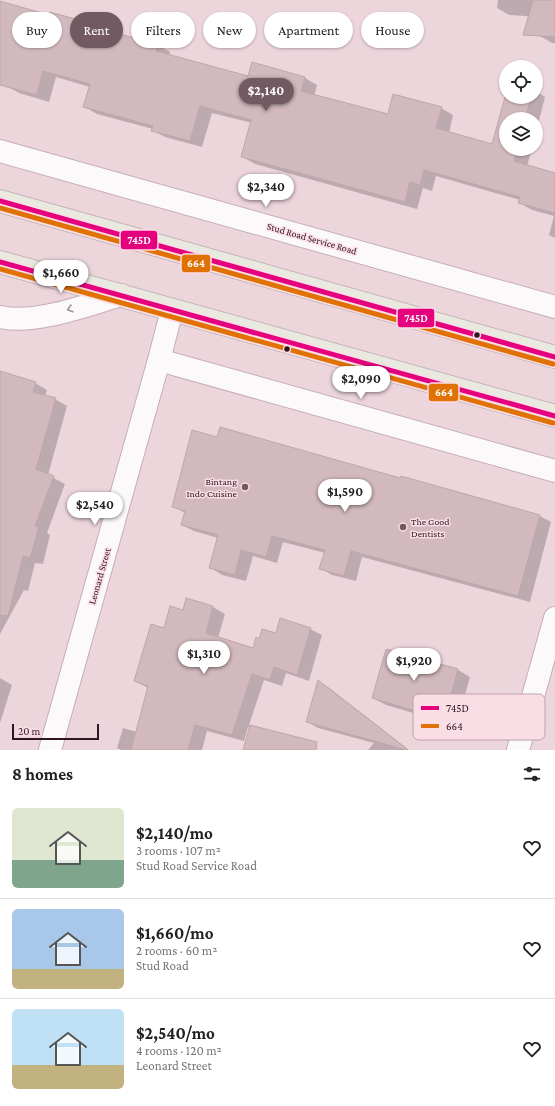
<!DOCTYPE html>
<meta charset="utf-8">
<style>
:root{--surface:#fff;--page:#f6f6f6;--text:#222;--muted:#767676;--line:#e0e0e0;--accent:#725962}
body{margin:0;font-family:"Crimson Pro",serif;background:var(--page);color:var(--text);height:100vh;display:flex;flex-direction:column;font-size:15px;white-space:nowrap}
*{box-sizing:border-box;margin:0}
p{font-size:13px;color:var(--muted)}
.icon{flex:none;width:22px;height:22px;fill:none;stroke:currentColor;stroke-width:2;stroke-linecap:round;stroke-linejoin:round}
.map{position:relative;height:750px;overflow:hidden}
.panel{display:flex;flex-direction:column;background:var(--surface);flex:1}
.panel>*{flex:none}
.top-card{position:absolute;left:12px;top:12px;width:531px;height:36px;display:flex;gap:8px}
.buttons{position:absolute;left:499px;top:60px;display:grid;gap:8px}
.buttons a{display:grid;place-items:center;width:44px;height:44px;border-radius:50%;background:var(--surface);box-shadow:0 1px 3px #0004;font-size:20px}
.scale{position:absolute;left:12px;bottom:10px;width:87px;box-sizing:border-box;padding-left:4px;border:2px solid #301620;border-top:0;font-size:11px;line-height:14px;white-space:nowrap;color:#301620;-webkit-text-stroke:3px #fbdde6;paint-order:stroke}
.price{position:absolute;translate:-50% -34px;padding:0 9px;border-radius:14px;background:#fff;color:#222;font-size:13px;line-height:26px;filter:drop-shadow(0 1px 2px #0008)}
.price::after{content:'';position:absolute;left:50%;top:24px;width:12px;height:9px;margin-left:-6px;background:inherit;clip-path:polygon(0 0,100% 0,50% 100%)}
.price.active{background:var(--accent);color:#fff}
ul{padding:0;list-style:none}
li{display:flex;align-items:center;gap:12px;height:100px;padding:0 12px}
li+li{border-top:1px solid var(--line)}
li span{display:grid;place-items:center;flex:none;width:112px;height:80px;border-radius:6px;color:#555}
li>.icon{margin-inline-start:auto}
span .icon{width:48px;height:48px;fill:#fffc;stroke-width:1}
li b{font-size:17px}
h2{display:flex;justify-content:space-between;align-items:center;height:48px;padding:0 12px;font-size:17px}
.chip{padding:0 14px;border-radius:18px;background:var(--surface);box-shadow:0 1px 3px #0004;font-size:14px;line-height:36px}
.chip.active{background:var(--accent);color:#fff}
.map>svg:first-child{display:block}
.shadow{fill:#0003}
.building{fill:#d2b9bd;stroke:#bea6a9}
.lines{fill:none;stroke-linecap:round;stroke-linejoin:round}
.street-casing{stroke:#c6aeb7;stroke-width:24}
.primary-casing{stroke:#c3b4b9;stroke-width:24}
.street{stroke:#fcf9fa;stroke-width:22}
.primary{stroke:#eae9e0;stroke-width:22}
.bus-1-casing{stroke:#fbdde6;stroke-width:8}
.bus-2-casing{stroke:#fbdde6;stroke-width:8}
.bus-1{stroke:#e5007d;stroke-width:5}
.bus-2{stroke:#e07205;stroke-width:5}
.oneway{stroke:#a09398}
.bus-dot{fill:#301620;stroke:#fbdde6;stroke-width:1.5}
.poi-dot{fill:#725962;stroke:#fbdde6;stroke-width:1.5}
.labels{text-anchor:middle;stroke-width:3;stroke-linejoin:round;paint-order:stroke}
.street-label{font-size:10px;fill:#301620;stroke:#fbdde6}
.poi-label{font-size:10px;fill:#301620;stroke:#fbdde6;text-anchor:end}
.key{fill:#fbdde6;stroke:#bea1ab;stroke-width:1}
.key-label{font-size:11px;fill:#301620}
.line-badge{stroke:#fbdde6;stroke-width:1.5}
.badge-label{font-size:11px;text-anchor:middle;font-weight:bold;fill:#fff}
</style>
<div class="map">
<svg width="555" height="750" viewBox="0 0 555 750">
<rect width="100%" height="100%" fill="#edd5dc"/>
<path class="shadow" d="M498,0H555V43H552L540,36L541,17L509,15L497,8Z
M0,2L50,16L85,23L96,29L158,45L170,52L169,56L249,77L253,63L305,78L317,85L314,96L388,116L441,108L453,115L449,133L493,145L506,97H536V91L545,97L536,132V119H506V149H532L527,166L555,174V238L549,235L554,216L532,210L520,203V200L436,176L432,191L423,188L417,209L255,164L243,157L252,123L212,113L202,147L165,137L152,130L153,129L97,114L85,107L90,87L56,77L49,102L19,93L0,82Z
M0,376L35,383L47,390L45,396L55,399L67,406L48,475L65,484L47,533L50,535L43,564L35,563L28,591L24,590L0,634Z
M218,438L401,479L540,516L551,522L530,602L362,557L356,581L332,575L320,568L325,553L283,542L277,563L253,556L246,581L222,575L211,568L218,538L194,531L182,525L185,513L173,506Z
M187,599L213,607L225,614L218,638L253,649L260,640L277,634L310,629L322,635L309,681L286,673L282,686L264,680L249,725L278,733L281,750H248L250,728L248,727L244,741L207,731L202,750H121L117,748L123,728L137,732L148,688L135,681L165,629L183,611Z
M387,650L458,670L470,677L461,709L449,705L444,722L386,705L373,698Z
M0,678L12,685L0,723Z
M319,682L328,687L409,750H368L374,743L318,728L308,722Z"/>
<path class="building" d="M533,0H555V37L523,35Z
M0,1L49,15L50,12L86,22L85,25L158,44L156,51L248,76L252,62L305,77L301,91L388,114L393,94L442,107L436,128L492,144L505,97H531L525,119H506V149H517L514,161L555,173V213L518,203L520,197L424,170L420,185L410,182L405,202L241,157L251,120L200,106L190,141L151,131L153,126L83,107L90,84L43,71L37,95L0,85Z
M0,371L36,382L33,392L56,398L36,469L54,476L35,526L39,527L30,558L23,556L8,616L0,615Z
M220,427L400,478L401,476L540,515L518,596L351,551L344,576L319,569L325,550L272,536L266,557L241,550L235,575L209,568L218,535L181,525L185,511L172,507L192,430L217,437Z
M186,598L213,606L206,633L253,648L256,637L259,639L262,629L276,633L280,618L311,628L297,675L274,667L270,680L252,674L232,735L195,725L188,750H131L148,686L134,681L151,624L164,628L170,606L183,610Z
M386,649L458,669L449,702L437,699L432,716L372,698Z
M318,680L407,749L406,750L306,722Z
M250,725L317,742L316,750H243Z"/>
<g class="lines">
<g class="street-casing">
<path id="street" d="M0,151L555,307
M0,317C35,325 87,305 121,295
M159,360L555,471
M50,750L159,360L172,310
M518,750L555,618"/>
</g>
<g class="primary-casing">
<path id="primary" d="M0,201L555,357
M0,262L555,416"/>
</g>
<use href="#street" class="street"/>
<use href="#primary" class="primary"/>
<g class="bus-1-casing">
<path id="bus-1" d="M0,201L555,357
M0,262L555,416"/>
</g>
<g class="bus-2-casing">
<path id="bus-2" d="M0,208L553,364
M0,269L553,423"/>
</g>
<use href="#bus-1" class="bus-1"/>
<use href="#bus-2" class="bus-2"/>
</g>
<defs><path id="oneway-chevron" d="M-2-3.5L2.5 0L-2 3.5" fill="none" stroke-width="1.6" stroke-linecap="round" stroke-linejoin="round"/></defs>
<use class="oneway" href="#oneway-chevron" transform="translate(70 309) rotate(164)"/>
<g class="bus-dot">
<circle cx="477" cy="335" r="3.5"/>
<circle cx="287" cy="349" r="3.5"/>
</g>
<g class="poi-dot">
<circle cx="245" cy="487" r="4"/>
<circle cx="403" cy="527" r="4"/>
</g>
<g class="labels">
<g class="street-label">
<text transform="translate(312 238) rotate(16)" y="4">Stud Road Service Road</text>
<text transform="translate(99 576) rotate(-74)" y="4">Leonard Street</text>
</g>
<g class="poi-label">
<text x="237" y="485">Bintang<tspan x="237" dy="12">Indo Cuisine</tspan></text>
<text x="411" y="525" text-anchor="start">The Good<tspan x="411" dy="12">Dentists</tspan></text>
</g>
</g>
<rect x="413" y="694" width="132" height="46" rx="6" class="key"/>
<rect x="421" y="706" width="18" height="4" fill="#e5007d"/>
<rect x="421" y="724" width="18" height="4" fill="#e07205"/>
<g class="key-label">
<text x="446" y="712">745D</text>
<text x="446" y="730">664</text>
</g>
<g class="line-badge">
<rect x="120" y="230" width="38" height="20" rx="4" fill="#e5007d"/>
<rect x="181" y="254" width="30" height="19" rx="4" fill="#e07205"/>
<rect x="397" y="308" width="38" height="20" rx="4" fill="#e5007d"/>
<rect x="428" y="383" width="31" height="19" rx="4" fill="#e07205"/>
</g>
<g class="badge-label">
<text x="139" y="244">745D</text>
<text x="196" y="267">664</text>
<text x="416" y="322">745D</text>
<text x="444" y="396">664</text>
</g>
</svg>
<div class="buttons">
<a><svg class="icon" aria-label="locate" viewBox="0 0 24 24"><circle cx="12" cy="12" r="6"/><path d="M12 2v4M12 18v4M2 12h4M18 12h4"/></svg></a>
<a><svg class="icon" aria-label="layers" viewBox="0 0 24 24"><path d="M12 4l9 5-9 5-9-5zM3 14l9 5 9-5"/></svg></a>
</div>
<div class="scale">20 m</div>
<b class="price active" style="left:266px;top:112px">$2,140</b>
<b class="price" style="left:266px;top:208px">$2,340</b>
<b class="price" style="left:61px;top:294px">$1,660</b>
<b class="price" style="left:361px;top:400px">$2,090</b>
<b class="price" style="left:345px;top:513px">$1,590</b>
<b class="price" style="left:95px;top:526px">$2,540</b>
<b class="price" style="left:204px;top:675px">$1,310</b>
<b class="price" style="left:414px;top:682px">$1,920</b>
<div class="top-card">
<a class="chip">Buy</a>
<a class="chip active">Rent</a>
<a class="chip">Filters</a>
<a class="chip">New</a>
<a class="chip">Apartment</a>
<a class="chip">House</a>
</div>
</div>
<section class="panel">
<h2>8 homes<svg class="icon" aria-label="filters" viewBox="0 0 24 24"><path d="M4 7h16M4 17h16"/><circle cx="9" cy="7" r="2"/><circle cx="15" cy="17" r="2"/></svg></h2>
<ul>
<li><span style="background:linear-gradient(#dfe7d0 65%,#7fa58c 0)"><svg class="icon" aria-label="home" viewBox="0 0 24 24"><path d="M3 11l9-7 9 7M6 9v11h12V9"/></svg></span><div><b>$2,140/mo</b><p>3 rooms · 107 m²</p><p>Stud Road Service Road</p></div><svg class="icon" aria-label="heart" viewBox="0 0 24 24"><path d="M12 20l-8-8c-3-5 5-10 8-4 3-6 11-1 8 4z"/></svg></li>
<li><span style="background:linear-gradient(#a9c7e8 75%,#c2b280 0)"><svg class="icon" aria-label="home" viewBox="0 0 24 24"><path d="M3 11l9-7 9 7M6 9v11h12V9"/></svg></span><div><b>$1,660/mo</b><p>2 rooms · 60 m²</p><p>Stud Road</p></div><svg class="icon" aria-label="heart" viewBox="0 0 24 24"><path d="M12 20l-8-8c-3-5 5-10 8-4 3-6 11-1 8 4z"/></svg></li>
<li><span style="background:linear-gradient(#bfe0f5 70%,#c2b280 0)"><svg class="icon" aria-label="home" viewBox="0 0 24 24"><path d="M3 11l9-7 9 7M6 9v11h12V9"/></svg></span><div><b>$2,540/mo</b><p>4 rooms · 120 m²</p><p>Leonard Street</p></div><svg class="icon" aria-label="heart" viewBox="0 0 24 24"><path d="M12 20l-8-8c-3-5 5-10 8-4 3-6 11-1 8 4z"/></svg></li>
</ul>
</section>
